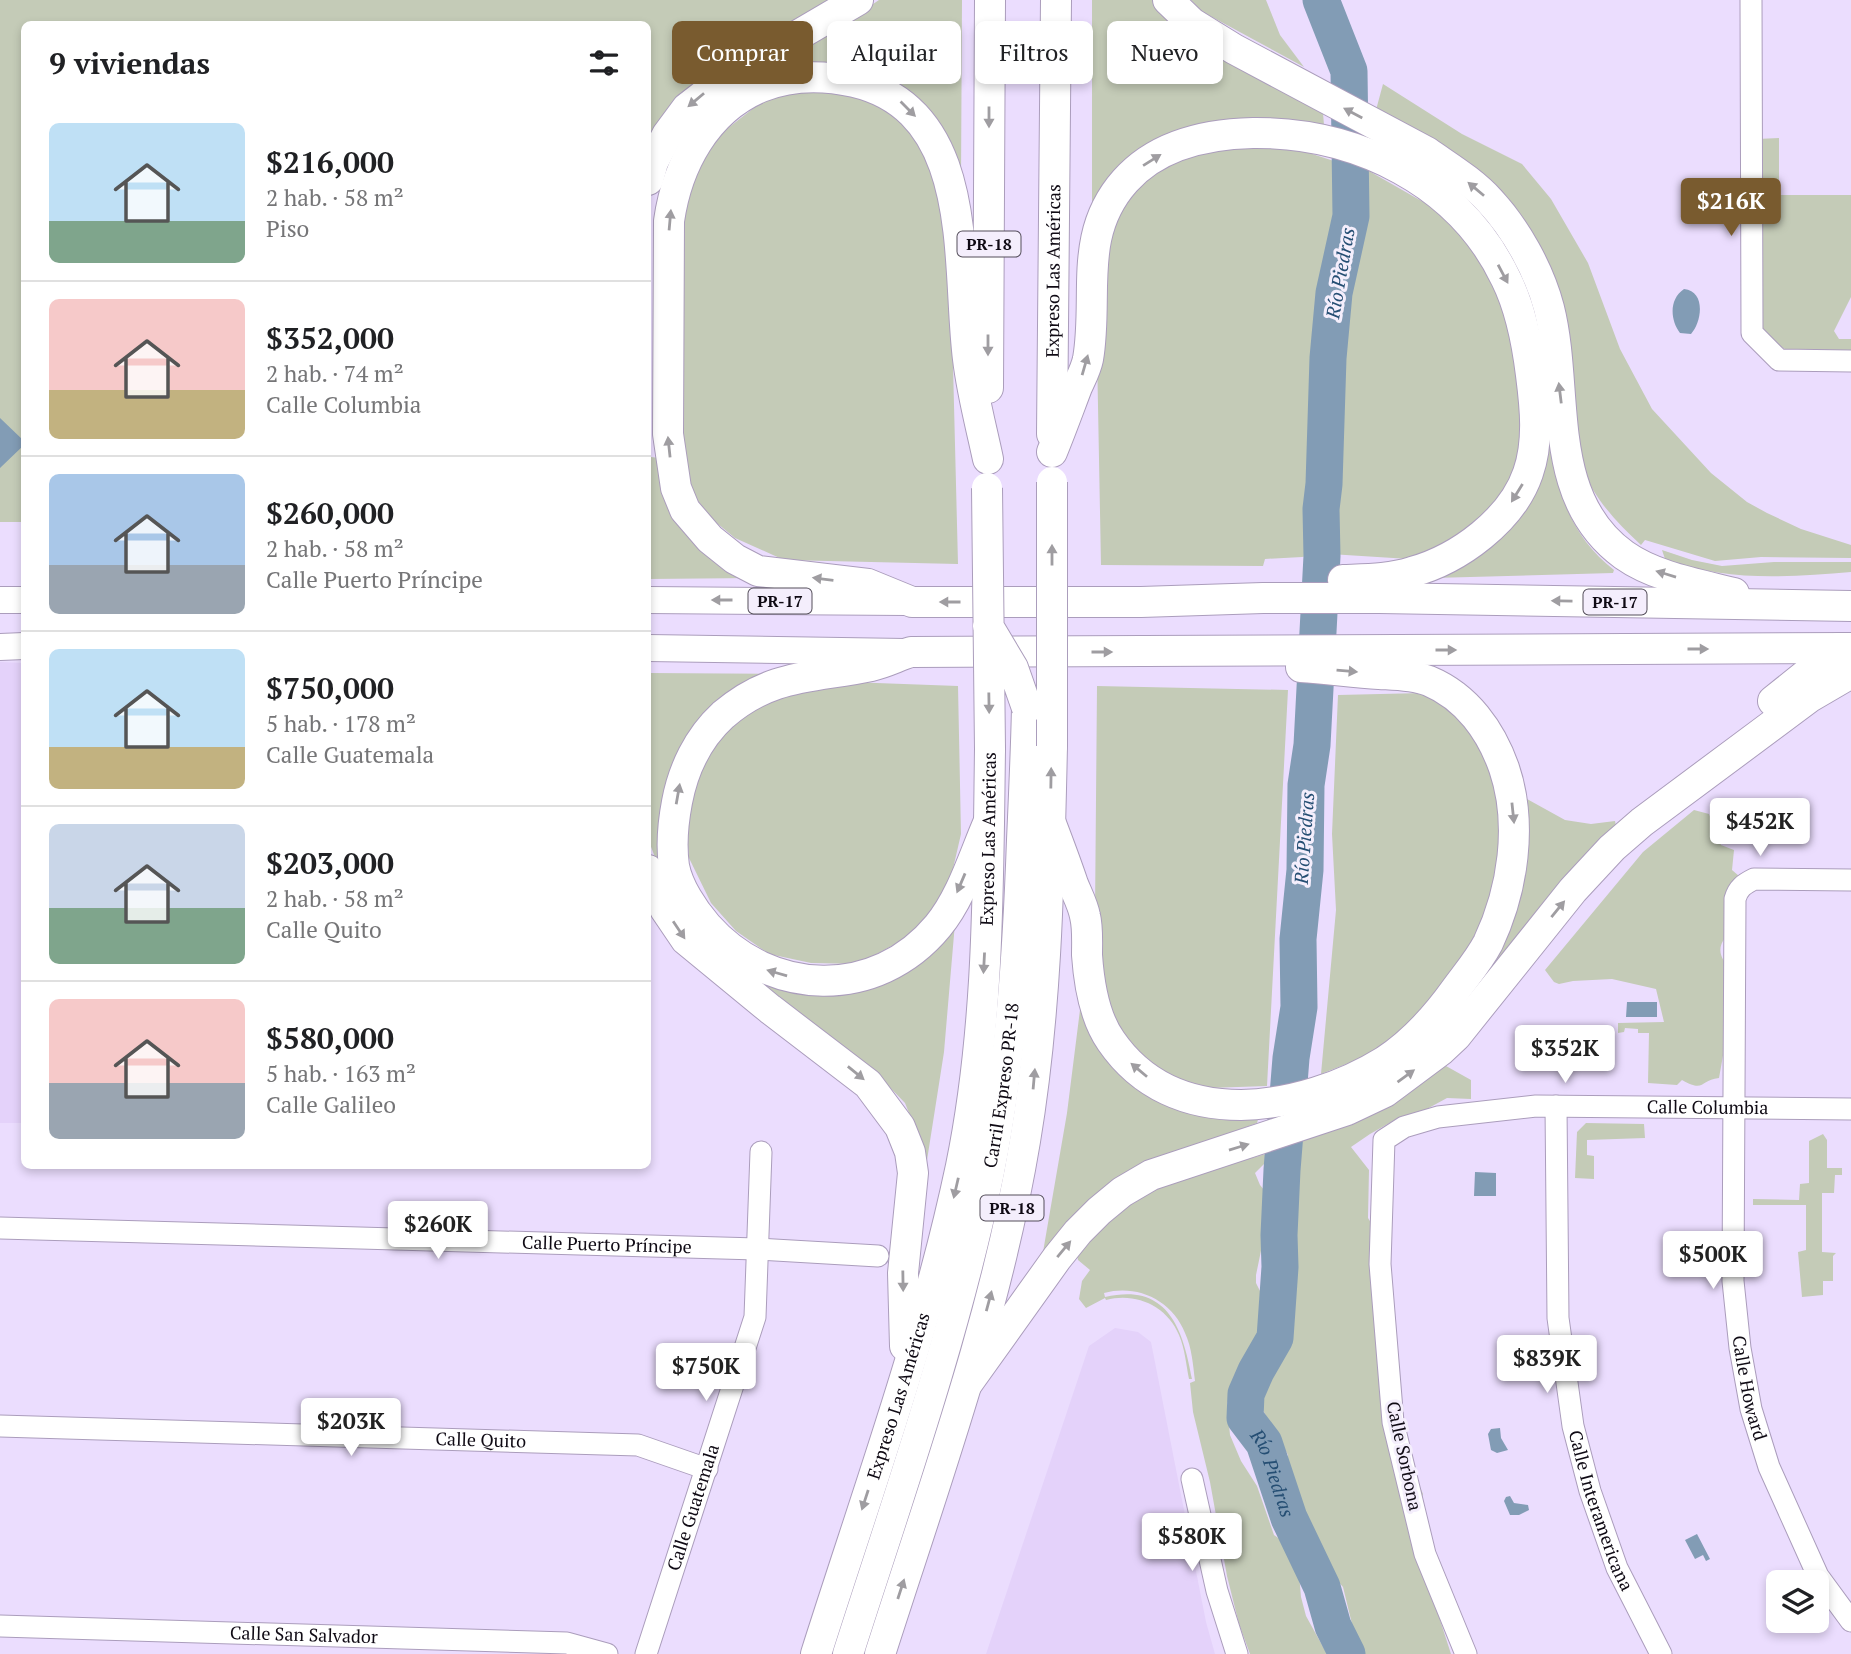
<!DOCTYPE html>
<html lang="es">
<meta charset="utf-8">
<style>
:root{--surface:#fff;--page:#f2f2f2;--text:#202124;--muted:#757577;--line:#e0e0e0;--accent:#795b2f}
body{margin:0;font-family:"PT Serif",serif;background:var(--page);color:var(--text);height:100vh;display:flex;flex-direction:column;font-size:26px;white-space:nowrap}
*{box-sizing:border-box;margin:0}
p{font-size:23px;color:var(--muted)}
.icon{flex:none;width:38px;height:38px;fill:none;stroke:currentColor;stroke-width:2;stroke-linecap:round;stroke-linejoin:round}
.map{position:relative;flex:1;overflow:hidden}
.panel{position:absolute;left:21px;top:21px;width:630px;height:1148px;display:flex;flex-direction:column;background:var(--surface);border-radius:10px;box-shadow:0 4px 10px #0003}
.panel>*{flex:none}
.hud{position:absolute;left:672px;top:21px;width:665px;height:63px;display:flex;gap:14px}
.buttons{position:absolute;left:1766px;top:1570px;display:grid;gap:14px}
.buttons a{display:grid;place-items:center;width:63px;height:63px;border-radius:10px;background:var(--surface);box-shadow:0 4px 10px #0003;font-size:35px}
.price{position:absolute;translate:-50% -60px;padding:0 16px;border-radius:7px;background:#fff;color:#222;font-size:23px;line-height:46px;filter:drop-shadow(0 2px 4px #0008)}
.price::after{content:'';position:absolute;left:50%;top:42px;width:21px;height:16px;margin-left:-10px;background:inherit;clip-path:polygon(0 0,100% 0,50% 100%)}
.price.selected{background:var(--accent);color:#fff}
ul{padding:0;list-style:none}
li{display:flex;align-items:center;gap:21px;height:175px;padding:0 28px}
li+li{border-top:2px solid var(--line)}
li span{display:grid;place-items:center;flex:none;width:196px;height:140px;border-radius:10px;color:#555}
li>.icon{margin-inline-start:auto}
span .icon{width:84px;height:84px;fill:#fffc;stroke-width:1}
li b{font-size:30px}
h2{display:flex;justify-content:space-between;align-items:center;height:84px;padding:0 28px;font-size:30px}
.pill{padding:0 24px;border-radius:10px;background:var(--surface);box-shadow:0 4px 10px #0003;font-size:24px;line-height:63px}
.pill.selected{background:var(--accent);color:#fff}
.map>svg:first-child{display:block}
.built{fill:#e4d2fa}
.green{fill:#c4cbb7}
.water{fill:#829cb5}
.lines{fill:none;stroke-linecap:round;stroke-linejoin:round}
.river{stroke:#829cb5;stroke-width:37}
.minor-casing{stroke:#ab9dbc;stroke-width:23}
.major-casing{stroke:#ab9dbc;stroke-width:28}
.highway-casing{stroke:#ab9dbc;stroke-width:32}
.minor{stroke:#fff;stroke-width:21}
.major{stroke:#fff;stroke-width:26}
.highway{stroke:#fff;stroke-width:30}
.highway-bridge-casing{stroke:#ab9dbc;stroke-width:32;stroke-linecap:butt}
.highway-bridge{stroke:#fff;stroke-width:30}
.oneway{fill:#9f9da1}
.labels{text-anchor:middle;stroke-width:6;stroke-linejoin:round;paint-order:stroke}
.shield{fill:#f4eefc;stroke:#544e5a;stroke-width:2}
.shield-label{font-size:16px;font-weight:bold;fill:#0f0a14}
.street-label{font-size:18px;fill:#0f0a14;stroke:#f4eefc}
.water-label{font-size:19px;font-style:italic;fill:#254e73;stroke:#f4eefc}
</style>
<div class="map">
<svg width="1851" height="1654" viewBox="0 0 1851 1654">
<rect width="100%" height="100%" fill="#ebddfe"/>
<path class="built" d="M0,662L24,663V1123H0Z
M1115,1328L1138,1332L1151,1342L1206,1622L1215,1654H986L1089,1346Z"/>
<path class="green" d="M0,0H837L648,150V24H24V522H0Z
M879,0H962L961,180L915,99L880,77L840,66L775,72L772,63L851,19Z
M1092,0H1156L1323,113L1324,125L1260,118L1188,134L1099,203L1092,204Z
M1191,0H1266L1280,35L1304,67L1201,11Z
M1383,84L1462,134L1522,164L1551,199L1588,263L1620,349L1652,409L1711,473L1747,502L1767,513L1801,529L1851,545V558L1761,557L1715,561L1645,540L1641,545C1615,521 1595,499 1581,467L1553,283L1376,110Z
M799,89L845,91L887,108L912,130L949,206L958,564L784,560L735,538L713,520L695,497L685,470L682,445L684,194L714,139L760,103Z
M1779,138V195H1851V297L1834,331L1839,339H1851V355L1790,352L1778,345L1759,328L1757,139Z
M1226,145L1300,150L1340,163L1346,175L1347,203L1327,317L1322,381L1318,554L1302,557L1265,559L1263,566L1101,565L1096,299L1106,239L1134,187L1173,160Z
M1362,167L1425,203L1461,231L1509,308L1526,438L1511,488L1458,543L1409,559L1330,554L1333,430L1331,401L1333,345L1337,320L1338,297L1353,234L1357,173Z
M1447,176L1499,230L1534,294L1560,488C1569,521 1587,549 1614,570L1613,573L1433,578L1505,527L1540,344Z
M651,457L659,458L754,578L648,579V475Z
M1662,550L1692,560L1722,566L1774,562H1851V572C1788,577 1725,582 1665,559Z
M648,673L781,674L738,690L658,865L648,839Z
M822,681L958,686L961,834L949,886L912,935L858,964L811,963L769,954L736,931L711,903L689,858L685,811L703,760L731,723L767,695Z
M1097,686L1288,690L1267,1086L1209,1088L1178,1083L1145,1064L1118,1030L1098,978L1095,913Z
M1423,693L1458,714L1482,741L1505,801L1494,899L1473,943L1416,1019L1379,1051L1321,1074L1336,910L1332,834L1338,695Z
M1527,799L1565,820L1591,824L1615,821L1616,826L1479,988L1344,1090L1484,967Z
M1694,810L1709,814L1721,845L1734,850L1732,870L1739,876L1743,889L1725,938C1719,946 1719,953 1724,961V1050L1719,1078C1700,1080 1705,1093 1682,1080L1677,1085L1648,1083L1649,1033H1638V1029L1625,1028L1624,1032L1618,1033V1023L1664,1022L1656,989L1612,979L1573,981L1559,984L1554,982L1545,970L1643,852Z
M955,923L944,1052L922,1192L917,1133L905,1103L872,1069L732,963L815,992Z
M1082,994L1131,1073L1259,1116L1257,1123L1155,1161L1048,1251L1043,1252L1067,1113Z
M1446,1066L1471,1080V1099L1447,1098L1425,1110L1400,1117L1370,1134L1351,1147L1369,1170L1368,1218L1373,1226L1375,1315L1417,1480L1423,1494L1412,1533L1451,1654H1363L1353,1628L1343,1587L1329,1571L1312,1527L1300,1510L1298,1500L1289,1487L1282,1483L1288,1455L1260,1405V1385L1266,1372L1276,1357L1284,1328L1290,1274L1273,1265C1274,1245 1292,1236 1297,1217C1299,1209 1292,1157 1289,1147L1292,1141Z
M1586,1123L1644,1124L1645,1138L1587,1140V1155L1594,1156V1179L1575,1178L1577,1132Z
M1823,1134L1827,1140V1168H1842V1175H1835L1834,1193H1822V1252L1836,1253L1833,1256V1281H1823V1295L1802,1297L1798,1252L1806,1250V1205H1753V1199L1799,1200L1800,1184L1809,1183V1141Z
M1269,1153L1268,1160L1255,1173L1260,1185L1269,1196V1212L1256,1275V1283L1263,1297L1261,1328L1256,1345L1236,1375L1235,1391L1227,1403L1230,1435L1241,1461L1257,1486L1274,1535L1291,1547L1298,1562L1301,1597L1306,1616L1327,1654H1250L1239,1624L1227,1576L1210,1482L1193,1412L1190,1383L1195,1381C1193,1365 1192,1348 1185,1333C1172,1300 1137,1284 1104,1293L1105,1297C1168,1282 1183,1329 1192,1379H1189C1186,1364 1185,1349 1179,1335C1167,1306 1136,1292 1106,1300L1105,1298L1086,1308L1079,1299L1082,1281L1090,1270L1078,1260L1076,1251L1126,1207L1166,1183Z"/>
<path class="water" d="M1684,289C1706,291 1702,322 1691,334L1680,333C1670,320 1669,299 1684,289Z
M0,418L24,441V445L0,468Z
M1627,1002H1657V1017H1626Z
M1475,1172L1496,1173V1196H1474Z
M1500,1428L1501,1438L1508,1450L1497,1453L1491,1450L1488,1434L1491,1429Z
M1510,1496L1514,1503L1528,1505L1529,1510L1519,1515H1510L1504,1501L1506,1497Z
M1697,1534L1710,1559L1706,1561L1703,1555L1695,1559L1685,1540Z"/>
<g class="lines">
<path class="river" id="s1" d="M1321,0L1349,71L1351,216L1334,293L1328,358L1324,484L1321,509L1322,556L1312,745L1306,785L1305,870L1298,939L1299,1007L1291,1058L1282,1170L1279,1235L1280,1267L1275,1338L1256,1371L1246,1394L1245,1418L1264,1443L1289,1518L1322,1587L1333,1626L1347,1654"/>
<g class="minor-casing">
<g id="minor">
<path d="M1751,0L1752,333L1779,360L1851,361"/>
<path id="s2" d="M1851,880L1754,879C1744,884 1738,888 1735,899L1733,1281L1740,1348L1751,1409L1769,1467L1818,1576L1851,1621"/>
<path id="s3" d="M1556,1106L1558,1318L1573,1426L1590,1491L1617,1568L1661,1654"/>
<path id="s4" d="M0,1228L757,1249L878,1256"/>
<path id="s5" d="M0,1426L638,1445L707,1469"/>
<path d="M1192,1479L1217,1591L1237,1654"/>
<path id="s6" d="M0,1626L567,1643L607,1654"/>
<path id="s7" d="M646,1654L755,1317L761,1152"/>
<path id="s8" d="M1466,1654L1425,1554L1393,1422L1380,1264L1384,1140L1404,1127L1438,1117L1536,1106L1851,1109"/>
</g>
</g>
<g class="major-casing">
<path id="major" d="M0,600H24
M648,600L907,602
M0,647L24,646
M648,648L905,652"/>
</g>
<g class="highway-casing">
<g id="highway">
<path d="M1168,0L1192,23L1234,49L1427,152C1448,167 1472,181 1490,201C1516,229 1539,270 1549,308C1570,391 1544,497 1624,555C1655,577 1698,584 1734,593"/>
<path d="M648,180L653,162L667,135L687,108L727,77L858,0"/>
<path d="M988,388L990,0"/>
<path id="s9" d="M1052,434L1056,0"/>
<path d="M1052,452C1061,430 1069,408 1077,387C1081,378 1086,369 1088,359C1099,296 1077,235 1125,181C1157,145 1207,134 1253,133C1357,132 1460,182 1506,279C1521,309 1527,342 1531,375C1535,406 1539,442 1528,473C1512,520 1459,559 1412,572C1390,579 1366,579 1343,580"/>
<path d="M988,459C981,426 972,393 968,359C956,264 977,111 854,82C823,75 791,75 761,87C706,110 677,165 669,221L668,434L676,488L685,510L710,539L735,559L758,571L868,584L912,602H1141L1263,598H1379L1851,606"/>
<path d="M1773,701L1839,648"/>
<path d="M989,821C974,855 962,897 938,926C876,1001 770,997 707,926C693,910 678,887 674,866C671,845 673,823 677,802C683,770 698,738 723,715C772,673 813,678 871,666C885,663 898,656 911,652L1851,648"/>
<path d="M1050,821C1058,842 1066,863 1073,884C1077,894 1083,905 1085,916C1088,928 1087,942 1087,955C1089,984 1094,1017 1111,1041C1142,1086 1188,1105 1241,1105C1291,1104 1343,1087 1385,1061C1414,1042 1436,1017 1456,989C1467,974 1479,960 1488,943C1513,890 1523,824 1504,768C1491,731 1467,697 1429,681C1413,675 1396,675 1379,674C1353,672 1327,669 1301,667"/>
<path d="M648,870L665,909L686,940L770,1009L868,1084L900,1127L910,1152L913,1173L903,1273L905,1346"/>
<path d="M967,1384L1057,1258L1078,1232L1099,1211L1122,1192L1151,1175L1347,1110L1385,1092L1440,1051L1456,1036L1573,890L1612,848L1642,822L1810,697L1851,673"/>
<path id="s10" d="M816,1654C867,1493 926,1332 961,1166C989,1030 988,888 990,749"/>
<path id="s11" d="M848,1654C899,1495 955,1336 989,1172C1011,1062 1018,951 1022,840C1024,796 1026,752 1027,708"/>
<path d="M880,1654C934,1485 996,1316 1025,1141C1047,1010 1049,877 1052,746"/>
</g>
</g>
<use href="#minor" class="minor"/>
<use href="#major" class="major"/>
<use href="#highway" class="highway"/>
<g class="highway-bridge-casing">
<path id="highway-bridge" d="M987,488L990,749
M988,626L1013,668L1027,708
M1052,746V482"/>
</g>
<use href="#highway-bridge" class="highway-bridge"/>
</g>
<defs><path id="oneway-solid" d="M-6-.8H1V-3.2L6.5 0L1 3.2V.8H-6Z" transform="scale(1.75)"/></defs>
<g class="oneway">
<use href="#oneway-solid" transform="translate(696 100) rotate(140)"/>
<use href="#oneway-solid" transform="translate(908 109) rotate(45)"/>
<use href="#oneway-solid" transform="translate(1353 113) rotate(-152)"/>
<use href="#oneway-solid" transform="translate(989 117) rotate(90)"/>
<use href="#oneway-solid" transform="translate(1152 160) rotate(-32)"/>
<use href="#oneway-solid" transform="translate(1476 189) rotate(-140)"/>
<use href="#oneway-solid" transform="translate(670 220) rotate(-85)"/>
<use href="#oneway-solid" transform="translate(1503 274) rotate(62)"/>
<use href="#oneway-solid" transform="translate(988 345) rotate(90)"/>
<use href="#oneway-solid" transform="translate(1085 365) rotate(-74)"/>
<use href="#oneway-solid" transform="translate(1560 393) rotate(-97)"/>
<use href="#oneway-solid" transform="translate(669 447) rotate(-96)"/>
<use href="#oneway-solid" transform="translate(1517 493) rotate(122)"/>
<use href="#oneway-solid" transform="translate(1052 555) rotate(-90)"/>
<use href="#oneway-solid" transform="translate(1666 574) rotate(-163)"/>
<use href="#oneway-solid" transform="translate(823 579) rotate(-173)"/>
<use href="#oneway-solid" transform="translate(722 600) rotate(-180)"/>
<use href="#oneway-solid" transform="translate(1562 601) rotate(-179)"/>
<use href="#oneway-solid" transform="translate(950 602) rotate(180)"/>
<use href="#oneway-solid" transform="translate(1698 649)"/>
<use href="#oneway-solid" transform="translate(1446 650)"/>
<use href="#oneway-solid" transform="translate(1102 652)"/>
<use href="#oneway-solid" transform="translate(1347 671) rotate(5)"/>
<use href="#oneway-solid" transform="translate(989 703) rotate(89)"/>
<use href="#oneway-solid" transform="translate(1051 778) rotate(-89)"/>
<use href="#oneway-solid" transform="translate(678 794) rotate(-80)"/>
<use href="#oneway-solid" transform="translate(1513 813) rotate(84)"/>
<use href="#oneway-solid" transform="translate(961 883) rotate(113)"/>
<use href="#oneway-solid" transform="translate(1558 909) rotate(-51)"/>
<use href="#oneway-solid" transform="translate(679 930) rotate(56)"/>
<use href="#oneway-solid" transform="translate(984 963) rotate(93)"/>
<use href="#oneway-solid" transform="translate(777 973) rotate(-164)"/>
<use href="#oneway-solid" transform="translate(1139 1070) rotate(-140)"/>
<use href="#oneway-solid" transform="translate(856 1073) rotate(39)"/>
<use href="#oneway-solid" transform="translate(1406 1076) rotate(-36)"/>
<use href="#oneway-solid" transform="translate(1034 1079) rotate(-85)"/>
<use href="#oneway-solid" transform="translate(1239 1147) rotate(-17)"/>
<use href="#oneway-solid" transform="translate(956 1188) rotate(103)"/>
<use href="#oneway-solid" transform="translate(1064 1249) rotate(-50)"/>
<use href="#oneway-solid" transform="translate(903 1281) rotate(89)"/>
<use href="#oneway-solid" transform="translate(989 1301) rotate(-75)"/>
<use href="#oneway-solid" transform="translate(865 1500) rotate(108)"/>
<use href="#oneway-solid" transform="translate(901 1589) rotate(-72)"/>
</g>
<g class="labels">
<g class="shield">
<rect x="957.5" y="231.5" width="63" height="25" rx="5"/>
<rect x="748.5" y="588.5" width="63" height="25" rx="5"/>
<rect x="1583.5" y="589.5" width="63" height="25" rx="5"/>
<rect x="980.5" y="1195.5" width="63" height="25" rx="5"/>
</g>
<g class="shield-label">
<text x="989" y="250">PR-18</text>
<text x="780" y="607">PR-17</text>
<text x="1615" y="608">PR-17</text>
<text x="1012" y="1214">PR-18</text>
</g>
<g class="street-label">
<text dy="6" stroke="none"><textPath href="#s9" startOffset="163">Expreso Las Américas</textPath></text>
<text dy="6" stroke="none"><textPath href="#s10" startOffset="838">Expreso Las Américas</textPath></text>
<text dy="6" stroke="none"><textPath href="#s11" startOffset="590">Carril Expreso PR-18</textPath></text>
<text dy="6" stroke="none"><textPath href="#s8" startOffset="856">Calle Columbia</textPath></text>
<text dy="6" stroke="none"><textPath href="#s4" startOffset="607">Calle Puerto Príncipe</textPath></text>
<text dy="6" stroke="none"><textPath href="#s2" startOffset="616">Calle Howard</textPath></text>
<text dy="6" stroke="none"><textPath href="#s10" startOffset="271">Expreso Las Américas</textPath></text>
<text dy="6" stroke="none"><textPath href="#s5" startOffset="481">Calle Quito</textPath></text>
<text transform="translate(1404 1456) rotate(78)" y="6">Calle Sorbona</text>
<text dy="6" stroke="none"><textPath href="#s7" startOffset="154">Calle Guatemala</textPath></text>
<text dy="6" stroke="none"><textPath href="#s3" startOffset="410">Calle Interamericana</textPath></text>
<text dy="6" stroke="none"><textPath href="#s6" startOffset="304">Calle San Salvador</textPath></text>
</g>
<g class="water-label">
<text transform="translate(1340 273) rotate(-80)" y="7">Río Piedras</text>
<text transform="translate(1304 838) rotate(-86)" y="7">Río Piedras</text>
<text dy="7" stroke="none"><textPath href="#s1" startOffset="1498">Río Piedras</textPath></text>
</g>
</g>
</svg>
<div class="buttons">
<a><svg class="icon" aria-label="layers" viewBox="0 0 24 24"><path d="M12 4l9 5-9 5-9-5zM3 14l9 5 9-5"/></svg></a>
</div>
<b class="price selected" style="left:1731px;top:238px">$216K</b>
<b class="price" style="left:1760px;top:858px">$452K</b>
<b class="price" style="left:1565px;top:1085px">$352K</b>
<b class="price" style="left:438px;top:1261px">$260K</b>
<b class="price" style="left:1713px;top:1291px">$500K</b>
<b class="price" style="left:1547px;top:1395px">$839K</b>
<b class="price" style="left:706px;top:1403px">$750K</b>
<b class="price" style="left:351px;top:1458px">$203K</b>
<b class="price" style="left:1192px;top:1573px">$580K</b>
<div class="hud">
<a class="pill selected">Comprar</a>
<a class="pill">Alquilar</a>
<a class="pill">Filtros</a>
<a class="pill">Nuevo</a>
</div>
<section class="panel">
<h2>9 viviendas<svg class="icon" aria-label="filters" viewBox="0 0 24 24"><path d="M4 7h16M4 17h16"/><circle cx="9" cy="7" r="2"/><circle cx="15" cy="17" r="2"/></svg></h2>
<ul>
<li><span style="background:linear-gradient(#bfe0f5 70%,#7fa58c 0)"><svg class="icon" aria-label="home" viewBox="0 0 24 24"><path d="M3 11l9-7 9 7M6 9v11h12V9"/></svg></span><div><b>$216,000</b><p>2 hab. · 58 m²</p><p>Piso</p></div></li>
<li><span style="background:linear-gradient(#f6c9c9 65%,#c2b280 0)"><svg class="icon" aria-label="home" viewBox="0 0 24 24"><path d="M3 11l9-7 9 7M6 9v11h12V9"/></svg></span><div><b>$352,000</b><p>2 hab. · 74 m²</p><p>Calle Columbia</p></div></li>
<li><span style="background:linear-gradient(#a9c7e8 65%,#9aa5b1 0)"><svg class="icon" aria-label="home" viewBox="0 0 24 24"><path d="M3 11l9-7 9 7M6 9v11h12V9"/></svg></span><div><b>$260,000</b><p>2 hab. · 58 m²</p><p>Calle Puerto Príncipe</p></div></li>
<li><span style="background:linear-gradient(#bfe0f5 70%,#c2b280 0)"><svg class="icon" aria-label="home" viewBox="0 0 24 24"><path d="M3 11l9-7 9 7M6 9v11h12V9"/></svg></span><div><b>$750,000</b><p>5 hab. · 178 m²</p><p>Calle Guatemala</p></div></li>
<li><span style="background:linear-gradient(#c9d6e8 60%,#7fa58c 0)"><svg class="icon" aria-label="home" viewBox="0 0 24 24"><path d="M3 11l9-7 9 7M6 9v11h12V9"/></svg></span><div><b>$203,000</b><p>2 hab. · 58 m²</p><p>Calle Quito</p></div></li>
<li><span style="background:linear-gradient(#f6c9c9 60%,#9aa5b1 0)"><svg class="icon" aria-label="home" viewBox="0 0 24 24"><path d="M3 11l9-7 9 7M6 9v11h12V9"/></svg></span><div><b>$580,000</b><p>5 hab. · 163 m²</p><p>Calle Galileo</p></div></li>
</ul>
</section>
</div>
